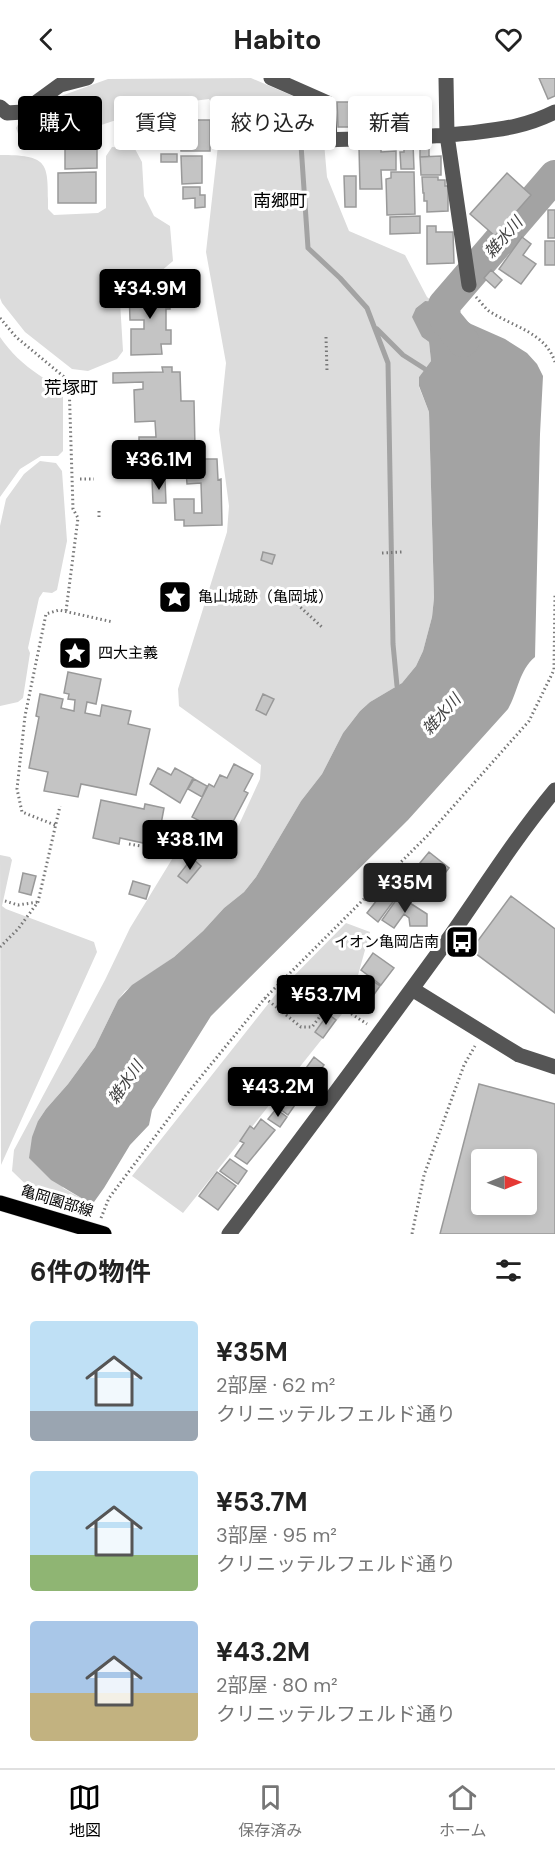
<!DOCTYPE html>
<html lang="ja">
<meta charset="utf-8">
<style>
:root{--surface:#fff;--page:#f6f6f6;--text:#222;--muted:#767676;--line:#e0e0e0;--accent:#000}
body{margin:0;font-family:"DM Sans","Noto Sans JP",sans-serif;background:var(--page);color:var(--text);height:100vh;display:flex;flex-direction:column;font-size:22px;white-space:nowrap}
*{box-sizing:border-box;margin:0}
p{font-size:20px;color:var(--muted)}
.icon{flex:none;width:33px;height:33px;fill:none;stroke:currentColor;stroke-width:2;stroke-linecap:round;stroke-linejoin:round}
.map{position:relative;height:1156px;overflow:hidden}
.panel{display:flex;flex-direction:column;background:var(--surface);flex:1}
.panel>*{flex:none}
.hud{position:absolute;left:18px;top:18px;width:519px;height:54px;display:flex;gap:12px}
.needle{width:39px;rotate:89deg}
.buttons{position:absolute;left:471px;top:1071px;display:grid;gap:12px}
.buttons a{display:grid;place-items:center;width:66px;height:66px;border-radius:6px;background:var(--surface);box-shadow:0 3px 9px #0003;font-size:30px}
.price{position:absolute;translate:-50% -51px;padding:0 14px;border-radius:6px;background:var(--accent);color:#fff;font-size:20px;line-height:39px;filter:drop-shadow(0 2px 3px #0008)}
.price::after{content:'';position:absolute;left:50%;top:36px;width:18px;height:14px;margin-left:-9px;background:inherit;clip-path:polygon(0 0,100% 0,50% 100%)}
.price.current{background:#222;color:#fff}
ul{padding:0;list-style:none}
li{display:flex;align-items:center;gap:18px;height:150px;padding:0 30px}
li span{display:grid;place-items:center;flex:none;width:168px;height:120px;border-radius:6px;color:#555}
li>.icon{margin-inline-start:auto}
span .icon{width:72px;height:72px;fill:#fffc;stroke-width:1}
li b{font-size:26px}
h2{display:flex;justify-content:space-between;align-items:center;height:72px;padding:0 30px;font-size:26px}
.pill{padding:0 21px;border-radius:6px;background:var(--surface);box-shadow:0 3px 9px #0003;font-size:21px;line-height:54px}
.pill.current{background:var(--accent);color:#fff}
header{display:flex;justify-content:space-between;align-items:center;height:78px;padding:0 30px;background:var(--surface);font-size:27px;font-weight:700}
.menu{display:flex;justify-content:space-around;align-items:center;height:84px;border-top:2px solid var(--line);background:var(--surface);font-size:16px;color:var(--muted)}
.menu a{display:grid;justify-items:center;gap:3px}
.menu .current{color:var(--accent)}
.map>svg:first-child{display:block}
.green{fill:#dcdcdc}
.water{fill:#a3a3a3}
.lines{fill:none;stroke-linecap:round;stroke-linejoin:round}
.stream{stroke:#a3a3a3;stroke-width:5}
.river{stroke:#a3a3a3;stroke-width:32}
.building{fill:#c4c4c4;stroke:#999;stroke-width:1.5;fill-rule:evenodd}
.major-casing{stroke:#dbdbdb;stroke-width:16}
.path{stroke:#777;stroke-width:3;stroke-dasharray:1.5 3;stroke-linecap:butt}
.minor{stroke:#555;stroke-width:15}
.major{stroke:#000;stroke-width:15}
.labels{text-anchor:middle;stroke-width:6;stroke-linejoin:round;paint-order:stroke}
.poi-label{font-size:15px;fill:#000;stroke:#fff;text-anchor:start}
.street-label{font-size:15px;fill:#000;stroke:#fff}
.water-label{font-size:16px;font-style:italic;fill:#444;stroke:#fff}
.quarter-label{font-size:18px;fill:#000;stroke:#fff}
</style>
<header><svg class="icon" aria-label="back" viewBox="0 0 24 24"><path d="M15 5l-7 7 7 7"/></svg>Habito<svg class="icon" aria-label="heart" viewBox="0 0 24 24"><path d="M12 20l-8-8c-3-5 5-10 8-4 3-6 11-1 8 4z"/></svg></header>
<div class="map">
<svg width="555" height="1156" viewBox="0 0 555 1156">
<rect width="100%" height="100%" fill="#fff"/>
<path class="green" d="M251,0L321,30L327,99L349,153L405,177L427,219L432,223H425L416,230L422,259L429,264L431,283L419,299V309L429,334L434,520L432,539L423,573L416,588L402,605L370,624L360,633L343,655L322,696L301,723L256,799L244,814L224,830L203,853L174,879L125,913L118,922L95,969L68,1006L46,1031L38,1043L63,1110L88,1124L49,1129L12,1093L14,1072L105,902L130,850L188,755L197,753L223,766L231,764L260,701L261,687L179,628L178,611L227,454L229,428L219,352L226,285L206,174L221,41L209,21C167,25 127,38 87,52C76,56 65,65 53,67C42,69 31,68 21,64L16,50L21,41L61,18L108,1Z
M112,69L135,71L142,84L144,118L154,138L170,148L173,183L160,194L122,200L119,207L123,273L117,281L88,293L72,291L25,254L2,225L0,220V77C50,77 48,85 48,131L54,137L98,135L106,130V78Z
M0,259C10,274 24,287 39,297C48,303 56,307 63,315V373L58,378H41L20,391L0,419Z
M40,383L56,385L62,393L67,463L57,512L52,515L43,514L39,520L28,570L30,575L23,620L18,624L0,628V448L6,421L24,396Z
M0,777L10,779L12,782L2,828L6,831L94,864L97,874L1,1087Z
M346,845L370,854L350,926L183,1135L132,1098L276,916Z"/>
<path class="water" d="M425,223L442,224L447,230L471,246L505,261L527,275L537,286L543,298L540,356L535,579C519,592 518,614 508,631L408,742L211,938L152,1032L149,1047L130,1067L104,1110L94,1124H88L51,1102L29,1080L32,1059L38,1043L46,1031L68,1006L95,969L118,922L132,907L174,879L203,853L224,830L244,814L256,799L301,723L322,696L343,655L360,633L370,624L402,605L416,588L423,573L432,539L434,520L429,334L419,308V299L431,283L429,264L422,259L412,239L416,230Z"/>
<g class="lines">
<path class="stream" d="M300,52L308,170L340,200L367,230L388,285L393,566L397,608
M377,251L403,277L425,291"/>
<path class="river" d="M463,263L445,241L444,227L555,98"/>
</g>
<path class="building" d="M539,0H555V18L548,21Z
M337,24H368V42H360V49H338Z
M195,30L196,42H210V73H181V68H190L189,43L183,44V31Z
M169,40L170,59L140,60L139,41Z
M404,65H413L414,91H401L400,74H404Z
M97,67V90L65,91V68Z
M420,68H429V79H420Z
M359,69H381V74L396,73V92H381L382,111H360Z
M161,76H177V84H161Z
M181,78H202V105L182,106Z
M441,78V97H421L420,79Z
M96,94V125H58V95Z
M391,94H414L415,136L387,137L386,101L391,100Z
M507,95L531,117L495,158L470,136Z
M344,98H356V129H345Z
M422,99H438V102H445V108H448V133L427,134V123H424V115H423Z
M183,109H200V117H205V129L195,130V120L183,121Z
M548,132H555V160H548Z
M420,138V155L390,156V139Z
M427,148H436V154H453L454,185L427,186Z
M522,159L531,166L523,177L536,186L521,206L499,191Z
M545,163H555V187H545Z
M491,192L502,202L495,210L484,200Z
M156,208H170V231H166V252H171V266H161L162,276L131,277V251H144V242H130L129,211H156Z
M162,289H172V294H180L181,323H194L195,370L180,371V375L139,376V359H156L155,343L135,344L134,312L143,311V304L113,305V295L163,294Z
M191,381H217L218,402L221,401L222,447L184,448V442H175L174,421H194V435H202L201,405L187,406L186,392H192Z
M152,401H165L166,425H153Z
M263,474L275,477L272,486L261,482Z
M68,594L101,601L96,626L87,624L85,635L100,638L102,627L131,633L128,646L150,651L136,717L81,706L78,719L44,713L48,694L29,690L39,639L36,638L40,616L63,621L61,630L74,633L75,622L68,621L69,616L64,615Z
M263,616L274,621L266,637L256,632Z
M234,686L253,696L244,713L248,715L226,757L192,739L209,706L214,709L220,697L227,700Z
M158,690L171,697L175,690L193,700L180,725L150,706Z
M194,701L207,708L202,719L188,711Z
M101,722L144,731L145,726L164,730L157,768L120,760L119,766L93,760Z
M429,774L449,790L427,819L406,802Z
M192,780L201,788L187,805L178,798Z
M23,795L36,798L31,817L19,814Z
M133,803L150,808L146,821L129,816Z
M387,809L398,817L378,844L367,835Z
M399,818L427,836V848H410L409,840L404,836L394,850L382,842Z
M511,818L555,851V935L471,872Z
M373,875L394,890L381,907L361,892Z
M367,899L380,908L361,935L354,930L360,922L357,920L362,913L359,910Z
M328,936L336,942L323,960L315,954Z
M314,979L324,987L311,1005L301,997Z
M479,1006L555,1026V1156H440ZM482,1082H526V1126H482Z
M291,1009L302,1017L288,1037L276,1028Z
M276,1031L287,1039L280,1049L268,1041Z
M261,1041L275,1052L247,1086L235,1078L244,1065L240,1063L250,1048L254,1051Z
M230,1081L247,1093L238,1106L220,1093Z
M217,1094L236,1108L218,1132L199,1118Z"/>
<g class="lines">
<g class="major-casing">
<path id="major" d="M0,1125L104,1156"/>
</g>
<path class="path" d="M476,219C480,223 484,229 489,233C513,249 545,254 555,284
M0,240L16,259L69,303L73,431L78,440L66,533
M326,259L327,293
M80,401H94
M99,439V432
M382,475L402,474
M284,514L323,550
M55,747L22,734L17,711L25,638L46,536L59,532L113,544
M129,766L141,768
M5,823L18,827L38,824
M0,869L18,851L38,824L60,728
M265,920L301,949H312L327,929L344,931L367,946
M101,1140L109,1120L187,1016L265,920L427,758L529,643L554,592L555,517
M412,1156L424,1097L464,987L475,968"/>
<path class="minor" d="M271,0L328,25L330,62C376,60 423,60 470,55C502,51 525,49 555,34
M446,0L447,57L469,207
M0,29L7,35L23,34L60,7L87,0
M412,911L519,977L555,989
M229,1156C304,1058 377,959 449,860C484,810 516,759 555,712"/>
<use href="#major" class="major"/>
</g>
<defs>
<g id="sight-square" transform="scale(1.725)"><rect x="-9" y="-9" width="18" height="18" rx="4" fill="#000" stroke="#fff"/><path d="M0-6L1.8-2.2L6-1.7L2.9 1.2L3.7 5.4L0 3.3L-3.7 5.4L-2.9 1.2L-6-1.7L-1.8-2.2Z" fill="#fff"/></g>
<g id="bus-square" transform="scale(1.725)"><rect x="-9" y="-9" width="18" height="18" rx="4" fill="#000" stroke="#fff"/><path d="M-5-6H5V4H4V6H2V4H-2V6H-4V4H-5ZM-3.5-4V0h7V-4ZM-3.5 1.2v1.5H-2V1.2ZM2 1.2v1.5H3.5V1.2Z" fill="#fff"/></g>
</defs>
<g fill-rule="evenodd">
<use href="#sight-square" x="175" y="519"/>
<use href="#sight-square" x="75" y="575"/>
<use href="#bus-square" x="462" y="864"/>
</g>
<g class="labels">
<g class="poi-label">
<text x="198" y="524">亀山城跡（亀岡城）</text>
<text x="98" y="580">四大主義</text>
<text x="439" y="869" text-anchor="end">イオン亀岡店南</text>
</g>
<g class="street-label">
<text transform="translate(57 1123) rotate(17)" y="5">亀岡園部線</text>
</g>
<g class="water-label">
<text transform="translate(503 159) rotate(-49)" y="6">雑水川</text>
<text transform="translate(441 636) rotate(-48)" y="6">雑水川</text>
<text transform="translate(125 1004) rotate(-55)" y="6">雑水川</text>
</g>
<g class="quarter-label">
<text x="280" y="129">南郷町</text>
<text x="71" y="316">荒塚町</text>
</g>
</g>
</svg>
<div class="buttons">
<a><svg class="needle" viewBox="-14 -14 28 28"><path d="M0-13l5 13h-10z" fill="#e53935"/><path d="M0 13l5-13h-10z" fill="#767676"/></svg></a>
</div>
<b class="price" style="left:150px;top:242px">¥34.9M</b>
<b class="price" style="left:159px;top:413px">¥36.1M</b>
<b class="price" style="left:190px;top:793px">¥38.1M</b>
<b class="price current" style="left:405px;top:836px">¥35M</b>
<b class="price" style="left:326px;top:948px">¥53.7M</b>
<b class="price" style="left:278px;top:1040px">¥43.2M</b>
<div class="hud">
<a class="pill current">購入</a>
<a class="pill">賃貸</a>
<a class="pill">絞り込み</a>
<a class="pill">新着</a>
</div>
</div>
<section class="panel">
<h2>6件の物件<svg class="icon" aria-label="filters" viewBox="0 0 24 24"><path d="M4 7h16M4 17h16"/><circle cx="9" cy="7" r="2"/><circle cx="15" cy="17" r="2"/></svg></h2>
<ul>
<li><span style="background:linear-gradient(#bfe0f5 75%,#9aa5b1 0)"><svg class="icon" aria-label="home" viewBox="0 0 24 24"><path d="M3 11l9-7 9 7M6 9v11h12V9"/></svg></span><div><b>¥35M</b><p>2部屋 · 62 m²</p><p>クリニッテルフェルド通り</p></div></li>
<li><span style="background:linear-gradient(#bfe0f5 70%,#8fb573 0)"><svg class="icon" aria-label="home" viewBox="0 0 24 24"><path d="M3 11l9-7 9 7M6 9v11h12V9"/></svg></span><div><b>¥53.7M</b><p>3部屋 · 95 m²</p><p>クリニッテルフェルド通り</p></div></li>
<li><span style="background:linear-gradient(#a9c7e8 60%,#c2b280 0)"><svg class="icon" aria-label="home" viewBox="0 0 24 24"><path d="M3 11l9-7 9 7M6 9v11h12V9"/></svg></span><div><b>¥43.2M</b><p>2部屋 · 80 m²</p><p>クリニッテルフェルド通り</p></div></li>
</ul>
</section>
<nav class="menu">
<a class="current"><svg class="icon" aria-label="map" viewBox="0 0 24 24"><path d="M3 6l6-2 6 2 6-2v14l-6 2-6-2-6 2zM9 4v14M15 6v14"/></svg>地図</a>
<a><svg class="icon" aria-label="saved" viewBox="0 0 24 24"><path d="M7 4h10v16l-5-4-5 4z"/></svg>保存済み</a>
<a><svg class="icon" aria-label="home" viewBox="0 0 24 24"><path d="M3 11l9-7 9 7M6 9v11h12V9"/></svg>ホーム</a>
</nav>
